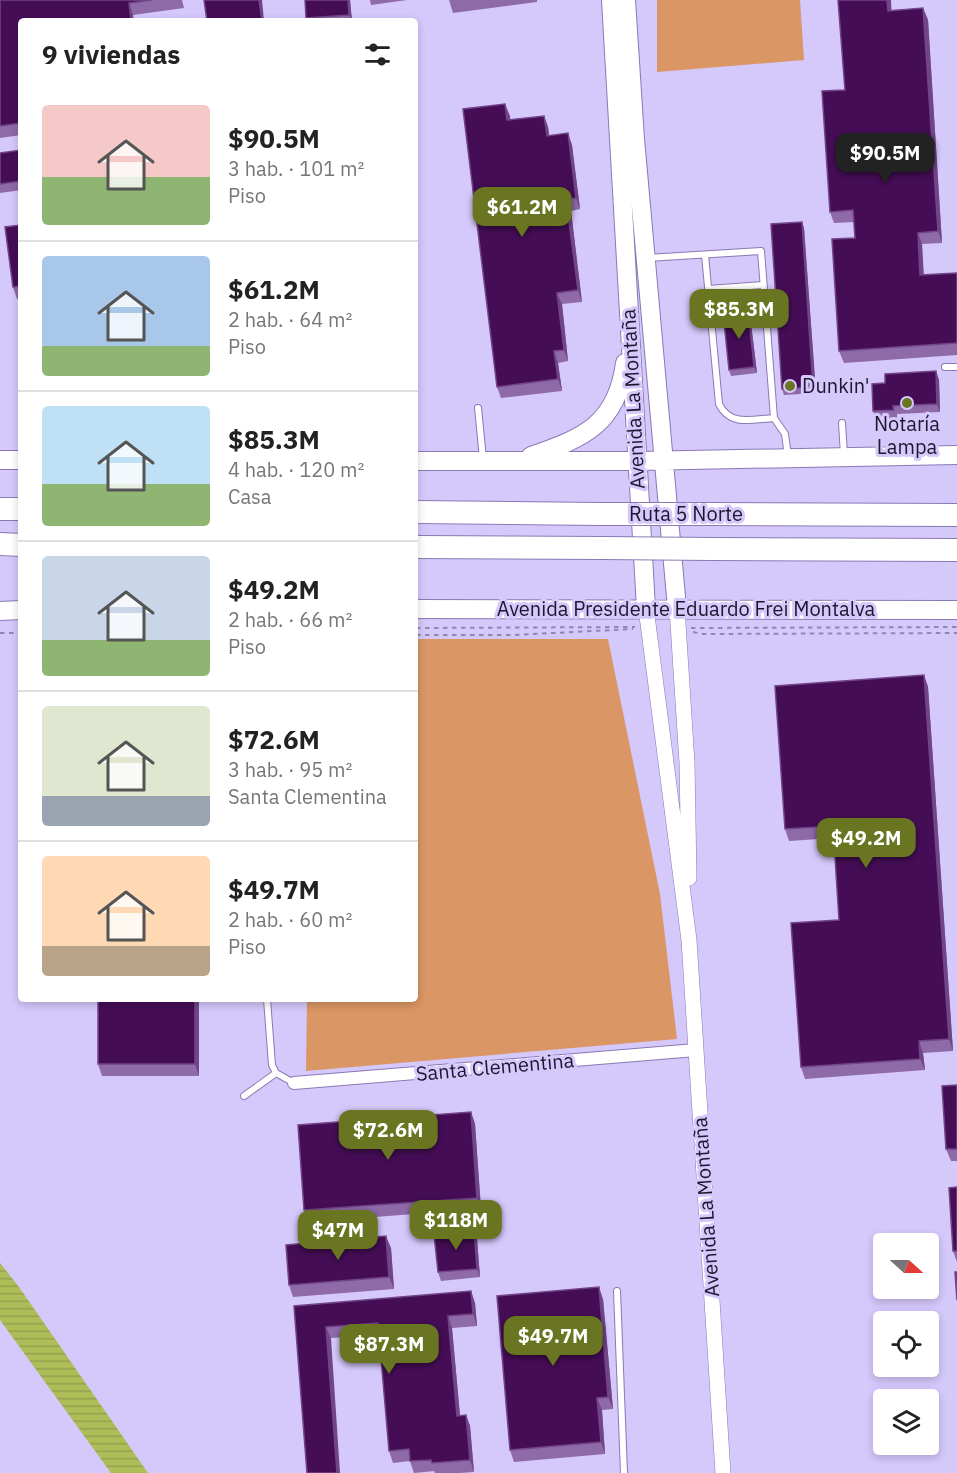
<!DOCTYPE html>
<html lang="es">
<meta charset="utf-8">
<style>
:root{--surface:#fff;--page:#f2f2f2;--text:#222;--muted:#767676;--line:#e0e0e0;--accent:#697520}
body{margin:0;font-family:"IBM Plex Sans",sans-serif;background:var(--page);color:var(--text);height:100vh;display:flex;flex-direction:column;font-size:22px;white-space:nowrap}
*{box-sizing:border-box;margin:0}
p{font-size:20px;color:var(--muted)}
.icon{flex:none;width:33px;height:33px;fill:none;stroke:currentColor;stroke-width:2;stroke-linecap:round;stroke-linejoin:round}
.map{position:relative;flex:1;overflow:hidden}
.sheet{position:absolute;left:18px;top:18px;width:400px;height:984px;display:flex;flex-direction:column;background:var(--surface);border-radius:6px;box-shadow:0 3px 9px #0003}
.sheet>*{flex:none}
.needle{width:39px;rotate:111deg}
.fabs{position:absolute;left:873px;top:1233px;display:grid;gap:12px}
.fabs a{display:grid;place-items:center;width:66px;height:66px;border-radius:6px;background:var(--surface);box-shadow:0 3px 9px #0003;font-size:30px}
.price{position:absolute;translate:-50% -51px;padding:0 14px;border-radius:12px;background:var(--accent);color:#fff;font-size:20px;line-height:39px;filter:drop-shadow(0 2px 3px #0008)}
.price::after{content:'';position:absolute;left:50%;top:36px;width:18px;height:14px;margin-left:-9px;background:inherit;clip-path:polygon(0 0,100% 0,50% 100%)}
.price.on{background:#222;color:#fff}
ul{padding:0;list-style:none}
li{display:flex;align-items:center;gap:18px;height:150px;padding:0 24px}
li+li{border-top:2px solid var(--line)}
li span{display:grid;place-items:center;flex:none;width:168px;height:120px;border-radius:6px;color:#555}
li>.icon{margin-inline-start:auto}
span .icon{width:72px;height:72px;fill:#fffc;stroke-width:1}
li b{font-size:26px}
h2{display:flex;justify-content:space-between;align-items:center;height:72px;padding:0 24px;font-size:26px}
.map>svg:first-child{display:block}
.green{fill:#da9664}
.water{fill:url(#water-rules)}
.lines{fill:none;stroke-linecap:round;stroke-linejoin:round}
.service-casing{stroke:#8a79b4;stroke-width:8}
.minor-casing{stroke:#8a79b4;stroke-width:14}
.tertiary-casing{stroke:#8a79b4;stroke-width:16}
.secondary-casing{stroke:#8a79b4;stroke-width:20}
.motorway-casing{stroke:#8a79b4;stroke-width:24}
.path{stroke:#9186af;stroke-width:2;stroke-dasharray:4.5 4.5;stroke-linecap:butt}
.service{stroke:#fff;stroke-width:6}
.minor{stroke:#fff;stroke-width:12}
.tertiary{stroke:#fff;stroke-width:15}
.secondary{stroke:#fff;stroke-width:18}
.motorway{stroke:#fff;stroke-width:22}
.motorway-bridge-casing{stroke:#8a79b4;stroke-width:24;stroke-linecap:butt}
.motorway-bridge{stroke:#fff;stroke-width:22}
.wall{fill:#8e6aa9}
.shaded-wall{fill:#714588}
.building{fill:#460d57;stroke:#714588;stroke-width:1.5}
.poi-dot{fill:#697520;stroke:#d5c8fb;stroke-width:2}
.labels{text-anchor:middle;stroke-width:6;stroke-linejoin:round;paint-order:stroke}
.poi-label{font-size:20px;fill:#1e172e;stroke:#d5c8fb;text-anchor:start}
.street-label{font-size:20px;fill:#1e172e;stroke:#d5c8fb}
</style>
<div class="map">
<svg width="957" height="1473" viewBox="0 0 957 1473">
<defs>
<pattern id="water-rules" width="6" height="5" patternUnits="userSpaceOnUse" patternTransform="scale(1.5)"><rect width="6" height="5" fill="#adbd58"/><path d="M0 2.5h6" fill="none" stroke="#94a24d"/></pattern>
</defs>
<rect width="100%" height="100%" fill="#d5c8fb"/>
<path class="green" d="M657,0H800L804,60L657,72Z
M416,639H608L660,894L677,1039L306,1071L307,999H416Z"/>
<path class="water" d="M0,1263L19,1287L148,1473H111L0,1320Z"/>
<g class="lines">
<g class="service-casing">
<path id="service" d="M705,255L719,404C730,427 753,419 774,418
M647,258L761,251L774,418L785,434L788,456
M708,289L763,285
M945,367H957
M478,408L483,459
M842,423L844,455
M267,999L272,1065L276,1073L294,1083
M244,1096L276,1073
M617,1291L624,1473"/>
</g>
<g class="minor-casing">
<path id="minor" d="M294,1083L696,1050"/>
</g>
<g class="tertiary-casing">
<path id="tertiary" d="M646,608L689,940L723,1473
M677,608L687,763L689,878"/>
</g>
<g class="secondary-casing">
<path id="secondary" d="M611,0L646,608
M626,0L635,139L677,608
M531,456C584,438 617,424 625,363
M0,460H21
M416,461H637L957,455
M416,609L957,610
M0,611L21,610"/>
</g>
<g class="motorway-casing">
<path id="motorway" d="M0,509H21
M416,512L600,514
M711,514L957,515
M0,544L21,545
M416,547L602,548
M713,549L957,550"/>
</g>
<path class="path" d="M416,628L635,627
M691,628L957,627
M693,632L703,634L957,633
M0,633H21
M416,635H513L633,629"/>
<use href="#service" class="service"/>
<use href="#minor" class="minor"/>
<use href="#tertiary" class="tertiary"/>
<use href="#secondary" class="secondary"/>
<use href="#motorway" class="motorway"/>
<g class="motorway-bridge-casing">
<path id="motorway-bridge" d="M600,514H711
M602,548L713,549"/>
</g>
<use href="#motorway-bridge" class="motorway-bridge"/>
</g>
<path class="wall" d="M0,0H182L184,8L133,15L21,21V135L0,138Z
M305,0H350L352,21H308L306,18Z
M370,0H407L371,5Z
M449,0H537V2L453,13Z
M838,0H891V10L923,8L928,20L942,243L922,244L924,275L957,273V355L844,363L839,351L855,238L854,222L834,223L830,212L845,90Z
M505,104L510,120L544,116L548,127L549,135L572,145L580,209L571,211L582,302L562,304L568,361L558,363L562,391L501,398L497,387Z
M21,150V190L0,193V153Z
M802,222L804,228L816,393L784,395L782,389Z
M21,225V298L17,299L13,287Z
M750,315L757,373L731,376L729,370Z
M936,371L939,380L940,412L897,414V419H876L873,411L885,383Z
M924,675L928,687L953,1051L923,1053L925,1070L805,1079L801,1067L839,920L834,838L789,841L785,829Z
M199,999V1076H102L98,1064Z
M957,1085V1161H951L946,1149Z
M471,1112L475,1124L481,1209L308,1222L304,1210Z
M957,1187V1262L953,1251Z
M474,1230L477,1239L480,1277L441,1281L438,1272Z
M391,1248L394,1289L293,1297L289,1285Z
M471,1291L475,1303L477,1326L452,1328L460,1415H466L470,1426L474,1472L460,1473H435L434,1471L414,1473L410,1461L393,1463L389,1451L379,1335L331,1338L294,1306Z
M603,1299L613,1409L602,1410L605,1454L514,1462L510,1450Z"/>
<path class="shaded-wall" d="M259,0H262L264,21H262Z
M348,0H350L352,21L349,15Z
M887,0H891L892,22L888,11Z
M129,3L133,15L134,21H131Z
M923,8L928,20L942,243L938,231Z
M505,104L510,116L511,132L507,120Z
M544,116L548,127L551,147L547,136Z
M568,133L572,145L580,209L576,198Z
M566,199L571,211L582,302L578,290Z
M802,222L804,228L816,393L813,387Z
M918,233L922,244L924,287L920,275Z
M557,293L562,304L568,361L564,350Z
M748,309L750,315L757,373L754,367Z
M554,351L558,363L562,391L558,379Z
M936,371L939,380L940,412L937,404Z
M924,675L928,687L953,1051L949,1039Z
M195,999H199V1076L195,1064Z
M919,1041L923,1053L925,1070L920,1059Z
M471,1112L475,1124L481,1209L477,1198Z
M474,1230L477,1239L480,1277L477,1269Z
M386,1236L391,1248L394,1289L389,1277Z
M599,1287L603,1299L613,1409L608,1397Z
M471,1291L475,1303L477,1326L473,1314Z
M448,1316L452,1328L461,1427L457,1416Z
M326,1327L331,1338L340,1473H337Z
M597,1398L602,1410L605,1454L601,1442Z
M466,1415L470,1426L474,1472L470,1460Z"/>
<path class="building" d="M0,0H152L129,3L131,21H21V123L0,126Z
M204,0H259L262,21H207Z
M305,0H348L349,15L306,18Z
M838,0H887L888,11L923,8L938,231L918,233L920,275L957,273V343L839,351L832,239L855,238L853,210L830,212L822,91L845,90Z
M505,104L507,120L544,116L547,136L568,133L576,198L566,199L578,290L557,293L564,350L554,351L558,379L497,387L463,109Z
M21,150V181L0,184V153Z
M802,222L813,387L782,389L771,224Z
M21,225V286L13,287L5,227Z
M748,309L754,367L729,370L723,312Z
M936,371L937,404L893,406L894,410L873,411L872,384L885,383V374Z
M924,675L949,1039L919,1041L920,1059L801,1067L791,923L839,920L833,826L785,829L775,686Z
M98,999H195V1064H98Z
M957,1085V1149H946L942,1086Z
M471,1112L477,1198L304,1210L298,1125Z
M957,1187V1251H953L949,1188Z
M474,1230L477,1269L438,1272L434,1234Z
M386,1236L389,1277L289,1285L286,1245Z
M955,1272H957V1300Z
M599,1287L608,1397L597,1398L601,1442L510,1450L497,1296Z
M471,1291L473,1314L448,1316L457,1416L466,1415L470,1460L432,1463L431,1460L410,1461L409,1449L389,1451L378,1323L326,1327L337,1473H307L294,1306Z"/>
<g class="poi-dot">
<circle cx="790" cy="386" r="6"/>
<circle cx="907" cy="403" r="6"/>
</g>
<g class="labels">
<g class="poi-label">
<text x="802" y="393">Dunkin'</text>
<text x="907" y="431" text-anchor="middle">Notaría<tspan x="907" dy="23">Lampa</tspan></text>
</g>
<g class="street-label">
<text transform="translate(633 399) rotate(-93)" y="7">Avenida La Montaña</text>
<text x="686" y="521">Ruta 5 Norte</text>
<text x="686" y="616">Avenida Presidente Eduardo Frei Montalva</text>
<text transform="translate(495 1067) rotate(-5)" y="7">Santa Clementina</text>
<text transform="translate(706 1207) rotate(-94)" y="7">Avenida La Montaña</text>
</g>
</g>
</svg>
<div class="fabs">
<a><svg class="needle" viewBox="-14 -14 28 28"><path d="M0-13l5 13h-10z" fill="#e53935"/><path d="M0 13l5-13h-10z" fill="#767676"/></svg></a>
<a><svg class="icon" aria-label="locate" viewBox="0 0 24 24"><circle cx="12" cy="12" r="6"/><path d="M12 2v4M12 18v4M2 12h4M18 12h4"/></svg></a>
<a><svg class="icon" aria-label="layers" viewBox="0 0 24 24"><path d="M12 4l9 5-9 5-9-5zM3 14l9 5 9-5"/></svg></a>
</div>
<b class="price on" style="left:885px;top:184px">$90.5M</b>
<b class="price" style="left:522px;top:238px">$61.2M</b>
<b class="price" style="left:739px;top:340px">$85.3M</b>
<b class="price" style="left:866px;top:869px">$49.2M</b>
<b class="price" style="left:388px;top:1161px">$72.6M</b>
<b class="price" style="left:456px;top:1251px">$118M</b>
<b class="price" style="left:338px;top:1261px">$47M</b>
<b class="price" style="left:553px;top:1367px">$49.7M</b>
<b class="price" style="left:389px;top:1375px">$87.3M</b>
<section class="sheet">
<h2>9 viviendas<svg class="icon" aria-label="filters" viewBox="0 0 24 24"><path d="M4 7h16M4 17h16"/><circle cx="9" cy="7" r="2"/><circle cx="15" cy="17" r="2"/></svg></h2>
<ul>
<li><span style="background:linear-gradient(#f6c9c9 60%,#8fb573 0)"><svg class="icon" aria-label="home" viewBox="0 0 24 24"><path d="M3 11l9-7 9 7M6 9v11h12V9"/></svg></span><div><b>$90.5M</b><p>3 hab. · 101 m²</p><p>Piso</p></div></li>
<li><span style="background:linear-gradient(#a9c7e8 75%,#8fb573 0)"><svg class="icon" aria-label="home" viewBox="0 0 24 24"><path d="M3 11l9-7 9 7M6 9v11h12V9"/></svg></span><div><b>$61.2M</b><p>2 hab. · 64 m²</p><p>Piso</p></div></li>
<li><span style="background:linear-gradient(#bfe0f5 65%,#8fb573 0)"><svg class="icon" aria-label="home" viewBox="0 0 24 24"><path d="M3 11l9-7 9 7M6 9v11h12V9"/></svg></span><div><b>$85.3M</b><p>4 hab. · 120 m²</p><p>Casa</p></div></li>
<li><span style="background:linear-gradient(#c9d6e8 70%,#8fb573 0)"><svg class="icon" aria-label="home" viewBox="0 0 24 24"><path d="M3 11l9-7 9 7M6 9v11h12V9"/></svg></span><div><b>$49.2M</b><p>2 hab. · 66 m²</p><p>Piso</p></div></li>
<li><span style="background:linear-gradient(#dfe7d0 75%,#9aa5b1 0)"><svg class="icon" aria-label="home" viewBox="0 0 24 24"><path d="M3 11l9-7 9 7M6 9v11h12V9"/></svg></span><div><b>$72.6M</b><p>3 hab. · 95 m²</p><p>Santa Clementina</p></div></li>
<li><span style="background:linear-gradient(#ffd9b3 75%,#b9a48a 0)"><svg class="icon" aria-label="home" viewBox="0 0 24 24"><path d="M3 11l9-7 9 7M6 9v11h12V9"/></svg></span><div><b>$49.7M</b><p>2 hab. · 60 m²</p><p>Piso</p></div></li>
</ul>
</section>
</div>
